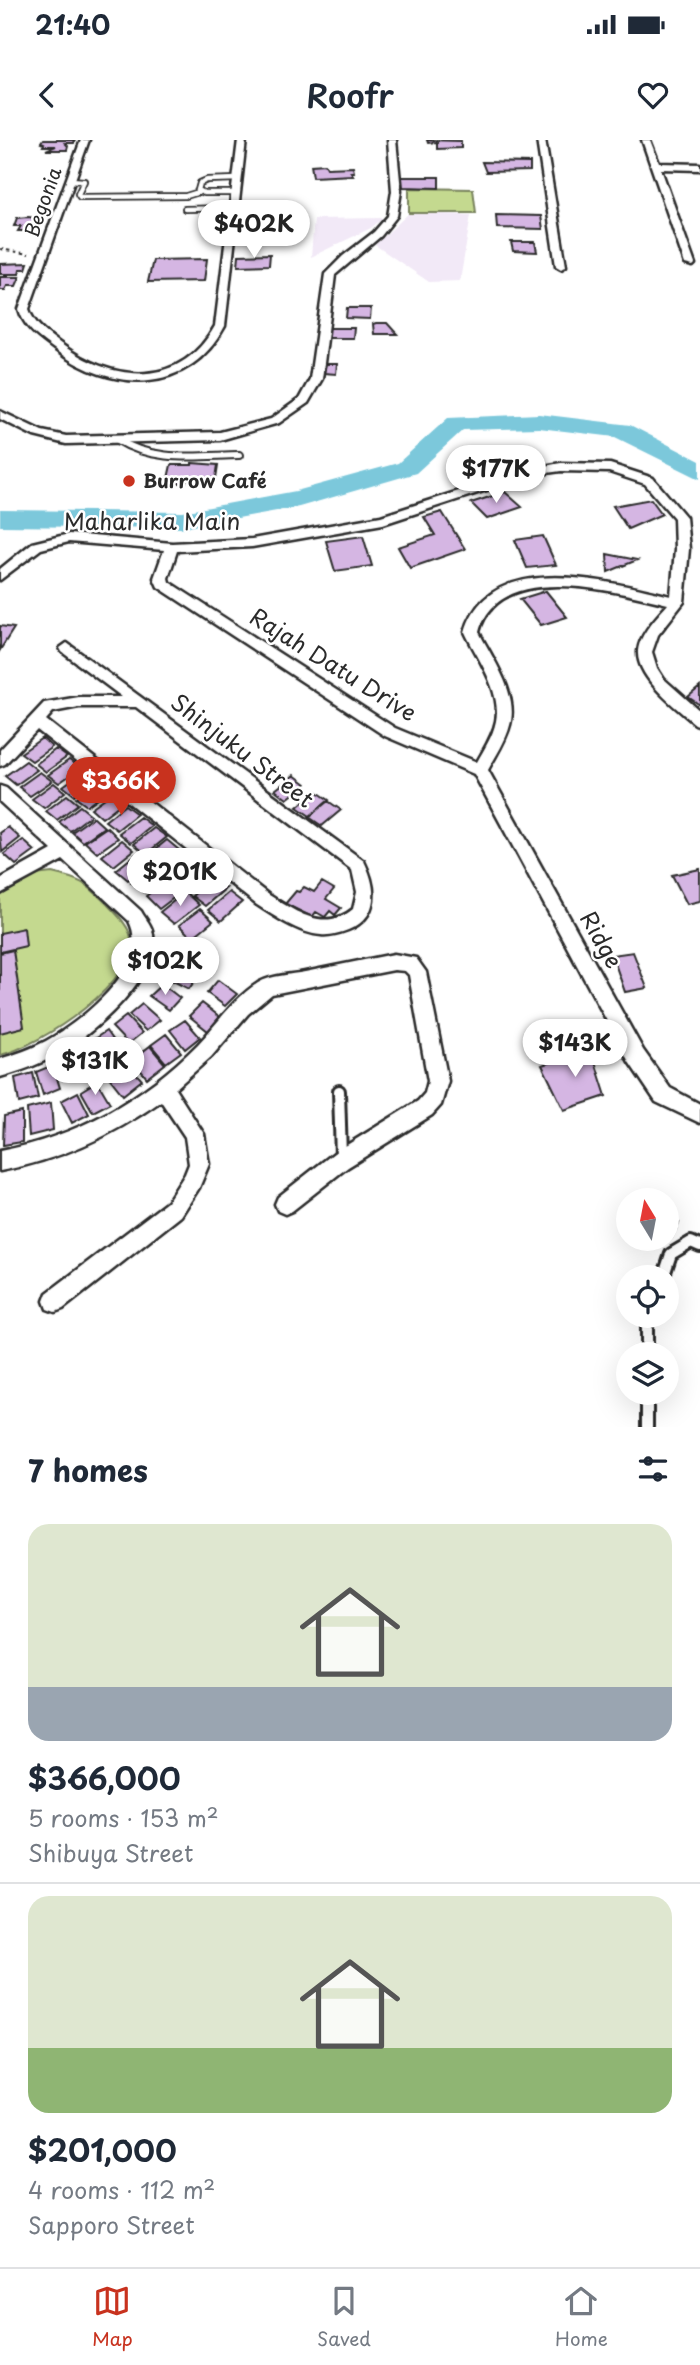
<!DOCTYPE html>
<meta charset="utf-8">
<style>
:root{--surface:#fff;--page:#f6f6f7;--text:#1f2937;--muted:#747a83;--line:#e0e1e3;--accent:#c8321e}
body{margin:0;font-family:"Playpen Sans",sans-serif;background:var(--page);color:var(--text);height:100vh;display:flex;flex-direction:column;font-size:26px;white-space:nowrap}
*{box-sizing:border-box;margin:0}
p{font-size:23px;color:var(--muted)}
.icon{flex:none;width:38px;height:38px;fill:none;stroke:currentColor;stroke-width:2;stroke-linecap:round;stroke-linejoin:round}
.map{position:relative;height:1287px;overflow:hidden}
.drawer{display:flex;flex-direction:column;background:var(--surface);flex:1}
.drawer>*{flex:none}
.needle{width:46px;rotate:350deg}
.buttons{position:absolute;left:616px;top:1048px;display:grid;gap:14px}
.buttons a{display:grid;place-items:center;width:63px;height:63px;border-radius:50%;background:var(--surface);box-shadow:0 7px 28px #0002;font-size:35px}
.price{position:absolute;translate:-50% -60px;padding:0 16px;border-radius:24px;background:#fff;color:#222;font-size:23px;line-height:46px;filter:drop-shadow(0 2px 4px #0008)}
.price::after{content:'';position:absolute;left:50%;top:42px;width:21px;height:16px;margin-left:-10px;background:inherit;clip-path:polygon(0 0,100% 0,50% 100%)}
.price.current{background:var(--accent);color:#fff}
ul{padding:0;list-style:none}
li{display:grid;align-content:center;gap:14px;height:371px;padding:0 28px}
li+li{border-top:2px solid var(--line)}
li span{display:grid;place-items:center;height:217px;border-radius:21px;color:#555}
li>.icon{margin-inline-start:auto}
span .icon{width:126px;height:126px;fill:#fffc;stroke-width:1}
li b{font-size:30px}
h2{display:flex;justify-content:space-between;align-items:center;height:84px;padding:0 28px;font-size:30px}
.status{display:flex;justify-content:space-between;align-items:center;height:49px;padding:0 35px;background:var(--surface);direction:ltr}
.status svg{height:19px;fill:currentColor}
header{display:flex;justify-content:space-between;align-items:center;height:91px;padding:0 28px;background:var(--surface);font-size:32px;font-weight:600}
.tabs{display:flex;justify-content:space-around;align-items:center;height:98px;border-top:2px solid var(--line);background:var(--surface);font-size:19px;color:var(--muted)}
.tabs a{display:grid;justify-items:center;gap:4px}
.tabs .current{color:var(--accent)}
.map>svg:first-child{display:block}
.built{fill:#f2e9f7}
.green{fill:#c4d98f;stroke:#78825d;stroke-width:2}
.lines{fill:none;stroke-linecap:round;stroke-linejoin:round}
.river{fill:#7cc8db;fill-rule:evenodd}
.building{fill:#d5b6e3;stroke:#2b2b2b;stroke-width:2}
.lane-far2-casing{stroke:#2b2b2b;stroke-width:8}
.lane-far1-casing{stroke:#2b2b2b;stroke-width:10}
.lane-casing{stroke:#2b2b2b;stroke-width:16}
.street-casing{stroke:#2b2b2b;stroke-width:5}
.path{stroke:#2b2b2b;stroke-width:2;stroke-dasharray:3.5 3.5;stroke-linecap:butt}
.lane-far2{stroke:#fff;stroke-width:4.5}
.lane-far1{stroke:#fff;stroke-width:6}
.lane{stroke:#fff;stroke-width:10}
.street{fill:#fff;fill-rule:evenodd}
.poi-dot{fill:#c8321e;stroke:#fff;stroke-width:2.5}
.labels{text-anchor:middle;stroke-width:5;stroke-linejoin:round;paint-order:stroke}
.far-street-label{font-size:19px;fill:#2b2b2b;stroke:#fff}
.far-poi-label{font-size:19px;font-weight:bold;fill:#2b2b2b;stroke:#fff;text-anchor:start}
.street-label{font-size:23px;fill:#2b2b2b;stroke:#fff}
</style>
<div class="status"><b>21:40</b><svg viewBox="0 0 49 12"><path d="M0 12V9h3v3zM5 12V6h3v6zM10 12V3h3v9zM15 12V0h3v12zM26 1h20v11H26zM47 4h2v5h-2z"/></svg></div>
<header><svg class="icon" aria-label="back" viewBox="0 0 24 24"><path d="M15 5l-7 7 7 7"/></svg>Roofr<svg class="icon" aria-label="heart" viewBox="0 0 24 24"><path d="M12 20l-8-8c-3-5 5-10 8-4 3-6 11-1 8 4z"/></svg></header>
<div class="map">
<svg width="700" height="1287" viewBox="0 0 700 1287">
<rect width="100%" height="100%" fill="#fff"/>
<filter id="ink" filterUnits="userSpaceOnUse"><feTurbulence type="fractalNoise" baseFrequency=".0143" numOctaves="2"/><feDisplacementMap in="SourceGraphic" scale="14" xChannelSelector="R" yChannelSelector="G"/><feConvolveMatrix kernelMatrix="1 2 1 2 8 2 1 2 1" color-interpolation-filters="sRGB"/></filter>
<g filter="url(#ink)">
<path class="built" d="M409,73L471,75L460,141L429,142L375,105Z
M383,78L371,88L311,117L314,79Z"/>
<path class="green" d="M409,48L473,49L476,73H409Z
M52,733C83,740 85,743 107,764C115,773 126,782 130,794C144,839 37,908 0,915V756L35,735Z"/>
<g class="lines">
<path class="river" d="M539,274L630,285L700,321V339L615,297L539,288L463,290L416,333L299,367L183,388L0,386V370L183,372L296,351L398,323L448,278Z"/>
</g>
<path class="building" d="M43,0H75L74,3H65L68,6L67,10H46L56,6H43L44,4L41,3Z
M427,0L461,1V8L437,9V2L428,3Z
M482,22L530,23V31L486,32Z
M325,24L327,28L353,27L354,32H351L353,35L313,37L311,25Z
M402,37H439V48L403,47Z
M273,65V81L237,82L238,66Z
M496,75L541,76L543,89L497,88Z
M28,77L37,78L31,91H18L21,86H14L17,78Z
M511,102H535L537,112L513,111Z
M270,114L269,125L238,126L239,115Z
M207,119L204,141L148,142L153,120Z
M28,123L26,129H20L19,134H0V124Z
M0,137H20L16,146H7L5,150H0Z
M347,168H371L370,179L346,178Z
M376,183H387L397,194H374L373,184Z
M329,188H354L353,198H328Z
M326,224H337L336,234L324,233Z
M192,323L218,325L216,338H192L184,343H167L171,325H192Z
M505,352L522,367L487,379L471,363Z
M651,359L662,374L628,389L613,366Z
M442,372L465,409L410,428L398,407L435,395L424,377Z
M363,396L372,426L335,431L326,401Z
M543,396L556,425L527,428L515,400Z
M607,414L637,420L608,432Z
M546,451L567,477L541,485L520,459Z
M0,486L14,488L0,510Z
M700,547V565L688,557Z
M42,598L52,607L32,621L21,613Z
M56,609L67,617L46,632L36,624Z
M69,620L80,628L59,643L48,635Z
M26,621L37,630L16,645L5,636Z
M84,631L95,640L74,655L63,646Z
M40,632L52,641L30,656L19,647Z
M294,635L306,644L287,659L275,650Z
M96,642L108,651L87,666L76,658Z
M54,643L65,652L44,668L32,659Z
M316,651L329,660L310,676L297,667Z
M112,653L123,662L102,678L91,668Z
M67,655L78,664L57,680L46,671Z
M328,661L341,670L322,686L309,677Z
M125,665L137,674L117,690L105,681Z
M80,666L91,675L70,691L59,682Z
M93,677L104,687L83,702L72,692Z
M140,677L152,686L131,703L119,693Z
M8,687L20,698L2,712L0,693Z
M107,687L118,698L97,713L85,702Z
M154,688L167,697L146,714L134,704Z
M23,700L35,711L16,725L4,714Z
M122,700L134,710L114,726L102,716Z
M167,700L179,710L159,727L146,717Z
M182,711L194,721L174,738L161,728Z
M136,714L148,724L128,740L116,730Z
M197,724L209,734L189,752L176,742Z
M152,725L165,735L145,753L131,742Z
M700,729V761L687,764L672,735Z
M171,737L184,750L159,769L146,756Z
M213,738L226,748L205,766L192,756Z
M322,742L334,749L326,759L341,768L335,775L330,771L325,777L316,772L312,777L285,764L296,751L299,752L304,747L314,752Z
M185,752L199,765L174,784L160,772Z
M229,752L242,762L221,781L208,770Z
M200,769L213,781L192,798L179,785Z
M24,788L26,806L0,812V793Z
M13,810L24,887L0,893V813Z
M193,812L214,825L198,836L189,849L167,838L176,825Z
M633,812L647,848L625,852L612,815Z
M218,840L237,854L225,866L207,853Z
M162,844L180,858L169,870L149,856Z
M202,863L220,877L208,891L189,876Z
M142,864L160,880L146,891L129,875Z
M126,876L142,893L128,904L112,887Z
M185,880L200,897L185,909L170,890Z
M106,891L120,911L105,921L91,901Z
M166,894L181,912L166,923L151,905Z
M150,906L165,924L147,938L132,920Z
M83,909L93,931L76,939L66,918Z
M591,909L606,956L564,970L542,925Z
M126,922L142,940L123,955L108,936Z
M53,925L60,948L43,955L36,932Z
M33,933L38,958L19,963L15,938Z
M97,941L110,963L93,972L81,951Z
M78,952L89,974L72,983L61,961Z
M51,963L53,990L29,996L27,969Z
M22,972V1002L3,1005L4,976Z
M667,1076L679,1083L672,1097L667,1093Z"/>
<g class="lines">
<g class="lane-far2-casing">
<path id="lane-far2" d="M70,40L84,41L78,54L80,57L186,56L199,52
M236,53H204L198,50L200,43L207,40L238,39
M185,69L234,68"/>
</g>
<g class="lane-far1-casing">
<path id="lane-far1" d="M116,299C154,323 196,316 239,315"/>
</g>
<g class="lane-casing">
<path id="lane" d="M339,951L341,1017
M663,1138L671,1114L691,1102L700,1106
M647,1214V1184L650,1176
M647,1253V1287"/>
</g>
<g class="street-casing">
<path id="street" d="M81,0H89L29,169C34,185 48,194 61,204C113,243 180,249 215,186L238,0H246L225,186C188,256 111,253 54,209C38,197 24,188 19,169Z
M388,0H396L401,51L397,76L381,96L335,135L322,239L308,263L279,283L220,300L66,304L34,296L0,279V271L42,291L66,296L220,292L271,279L299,259L310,239L325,134L343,116L374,92L388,76L392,51Z
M537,0H545L566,126L561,129L556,126Z
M642,0H650L659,23L700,24V30L661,29L695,124L693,126L685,124Z
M561,323L610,324L653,338L686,377L689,409L684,462L658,495L652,512L657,528L664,539L700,571V586L695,584C677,568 636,538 638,511C640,493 657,477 668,464C616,452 499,419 479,492C492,518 519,554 510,585C506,601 496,615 488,630L643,910L670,948L700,964V983L656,962L629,922L474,634L385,596L158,447L154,438L164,410L69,402L41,409L0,440V429L32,403L69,394L172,403L252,399L381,376L527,329ZM561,331L609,332L645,344L674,378L675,409L671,456C611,442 489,408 465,492C477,518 502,551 496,581C493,596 484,609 477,622L395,588L169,442L168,438L177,411L252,407L383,384L533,335Z
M67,503L364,721C377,747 380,777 348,790C340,793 330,796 321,795C298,793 276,777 257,765L37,590L5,624L0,626V610L44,563L79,557H122L62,512L60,508ZM79,567H136L352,730L357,752L353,769C324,793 295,771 269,755L46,580L53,572Z
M0,646L6,648L141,771C144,777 150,783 152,790C164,834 93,894 60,913C41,924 21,931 0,937V919C16,914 31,909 46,901C82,881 152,826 129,781L63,720L0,754V739L52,710L0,662Z
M394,814L416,818L426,832L448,941L441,965L432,975L348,1027L292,1071L285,1074L278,1071L275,1064L278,1057L334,1013L418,961L425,953L428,941L409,835L405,831L394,830L272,854L248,874L211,917L175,949L204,994L209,1024L199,1048L181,1076L63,1169L55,1172L47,1169L44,1161L47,1153L167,1062L185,1034L189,1024L185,997L161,961C112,996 60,1020 0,1031V1011C76,997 144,959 198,904C218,883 234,858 258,843C272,835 290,835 305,832C335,826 364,820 394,814Z"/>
</g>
<path class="path" d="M0,109L29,114"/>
<use href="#lane-far2" class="lane-far2"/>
<use href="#lane-far1" class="lane-far1"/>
<use href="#lane" class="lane"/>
<use href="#street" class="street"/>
</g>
</g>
<circle class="poi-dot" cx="129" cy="341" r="7"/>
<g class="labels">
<g class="far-street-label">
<text transform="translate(43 62) rotate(-70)" y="7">Begonia</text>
</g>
<g class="far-poi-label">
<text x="143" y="348">Burrow Café</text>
</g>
<g class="street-label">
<text x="152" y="390">Maharlika Main</text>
<text transform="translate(333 525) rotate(32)" y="8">Rajah Datu Drive</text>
<text transform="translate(242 611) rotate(37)" y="8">Shinjuku Street</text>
<text transform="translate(601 800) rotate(61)" y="8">Ridge</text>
</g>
</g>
</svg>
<div class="buttons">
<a><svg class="needle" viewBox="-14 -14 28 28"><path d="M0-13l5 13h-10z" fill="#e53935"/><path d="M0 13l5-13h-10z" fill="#747a83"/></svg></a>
<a><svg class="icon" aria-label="locate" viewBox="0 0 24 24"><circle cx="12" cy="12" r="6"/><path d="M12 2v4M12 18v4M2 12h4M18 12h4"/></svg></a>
<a><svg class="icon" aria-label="layers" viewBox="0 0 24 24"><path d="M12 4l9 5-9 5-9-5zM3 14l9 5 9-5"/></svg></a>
</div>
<b class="price" style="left:254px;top:120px">$402K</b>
<b class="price" style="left:496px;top:365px">$177K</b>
<b class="price current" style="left:121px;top:677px">$366K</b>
<b class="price" style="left:180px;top:768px">$201K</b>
<b class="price" style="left:165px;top:857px">$102K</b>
<b class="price" style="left:575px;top:939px">$143K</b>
<b class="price" style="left:95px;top:957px">$131K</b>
</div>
<section class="drawer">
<h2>7 homes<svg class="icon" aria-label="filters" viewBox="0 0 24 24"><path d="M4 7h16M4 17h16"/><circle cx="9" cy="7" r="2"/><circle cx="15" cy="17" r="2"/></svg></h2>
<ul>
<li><span style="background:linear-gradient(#dfe7d0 75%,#9aa5b1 0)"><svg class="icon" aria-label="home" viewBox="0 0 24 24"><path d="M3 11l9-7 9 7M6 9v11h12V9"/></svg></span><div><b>$366,000</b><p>5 rooms · 153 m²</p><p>Shibuya Street</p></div></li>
<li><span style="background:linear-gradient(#dfe7d0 70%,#8fb573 0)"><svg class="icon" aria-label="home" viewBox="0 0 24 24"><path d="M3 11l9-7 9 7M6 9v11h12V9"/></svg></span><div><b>$201,000</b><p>4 rooms · 112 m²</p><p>Sapporo Street</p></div></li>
</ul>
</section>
<nav class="tabs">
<a class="current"><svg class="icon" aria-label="map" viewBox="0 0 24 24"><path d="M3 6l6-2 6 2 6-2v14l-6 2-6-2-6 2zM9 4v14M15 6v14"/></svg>Map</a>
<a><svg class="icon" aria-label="saved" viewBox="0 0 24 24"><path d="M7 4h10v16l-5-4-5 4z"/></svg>Saved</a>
<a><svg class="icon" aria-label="home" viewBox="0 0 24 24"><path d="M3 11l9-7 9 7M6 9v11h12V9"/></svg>Home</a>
</nav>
